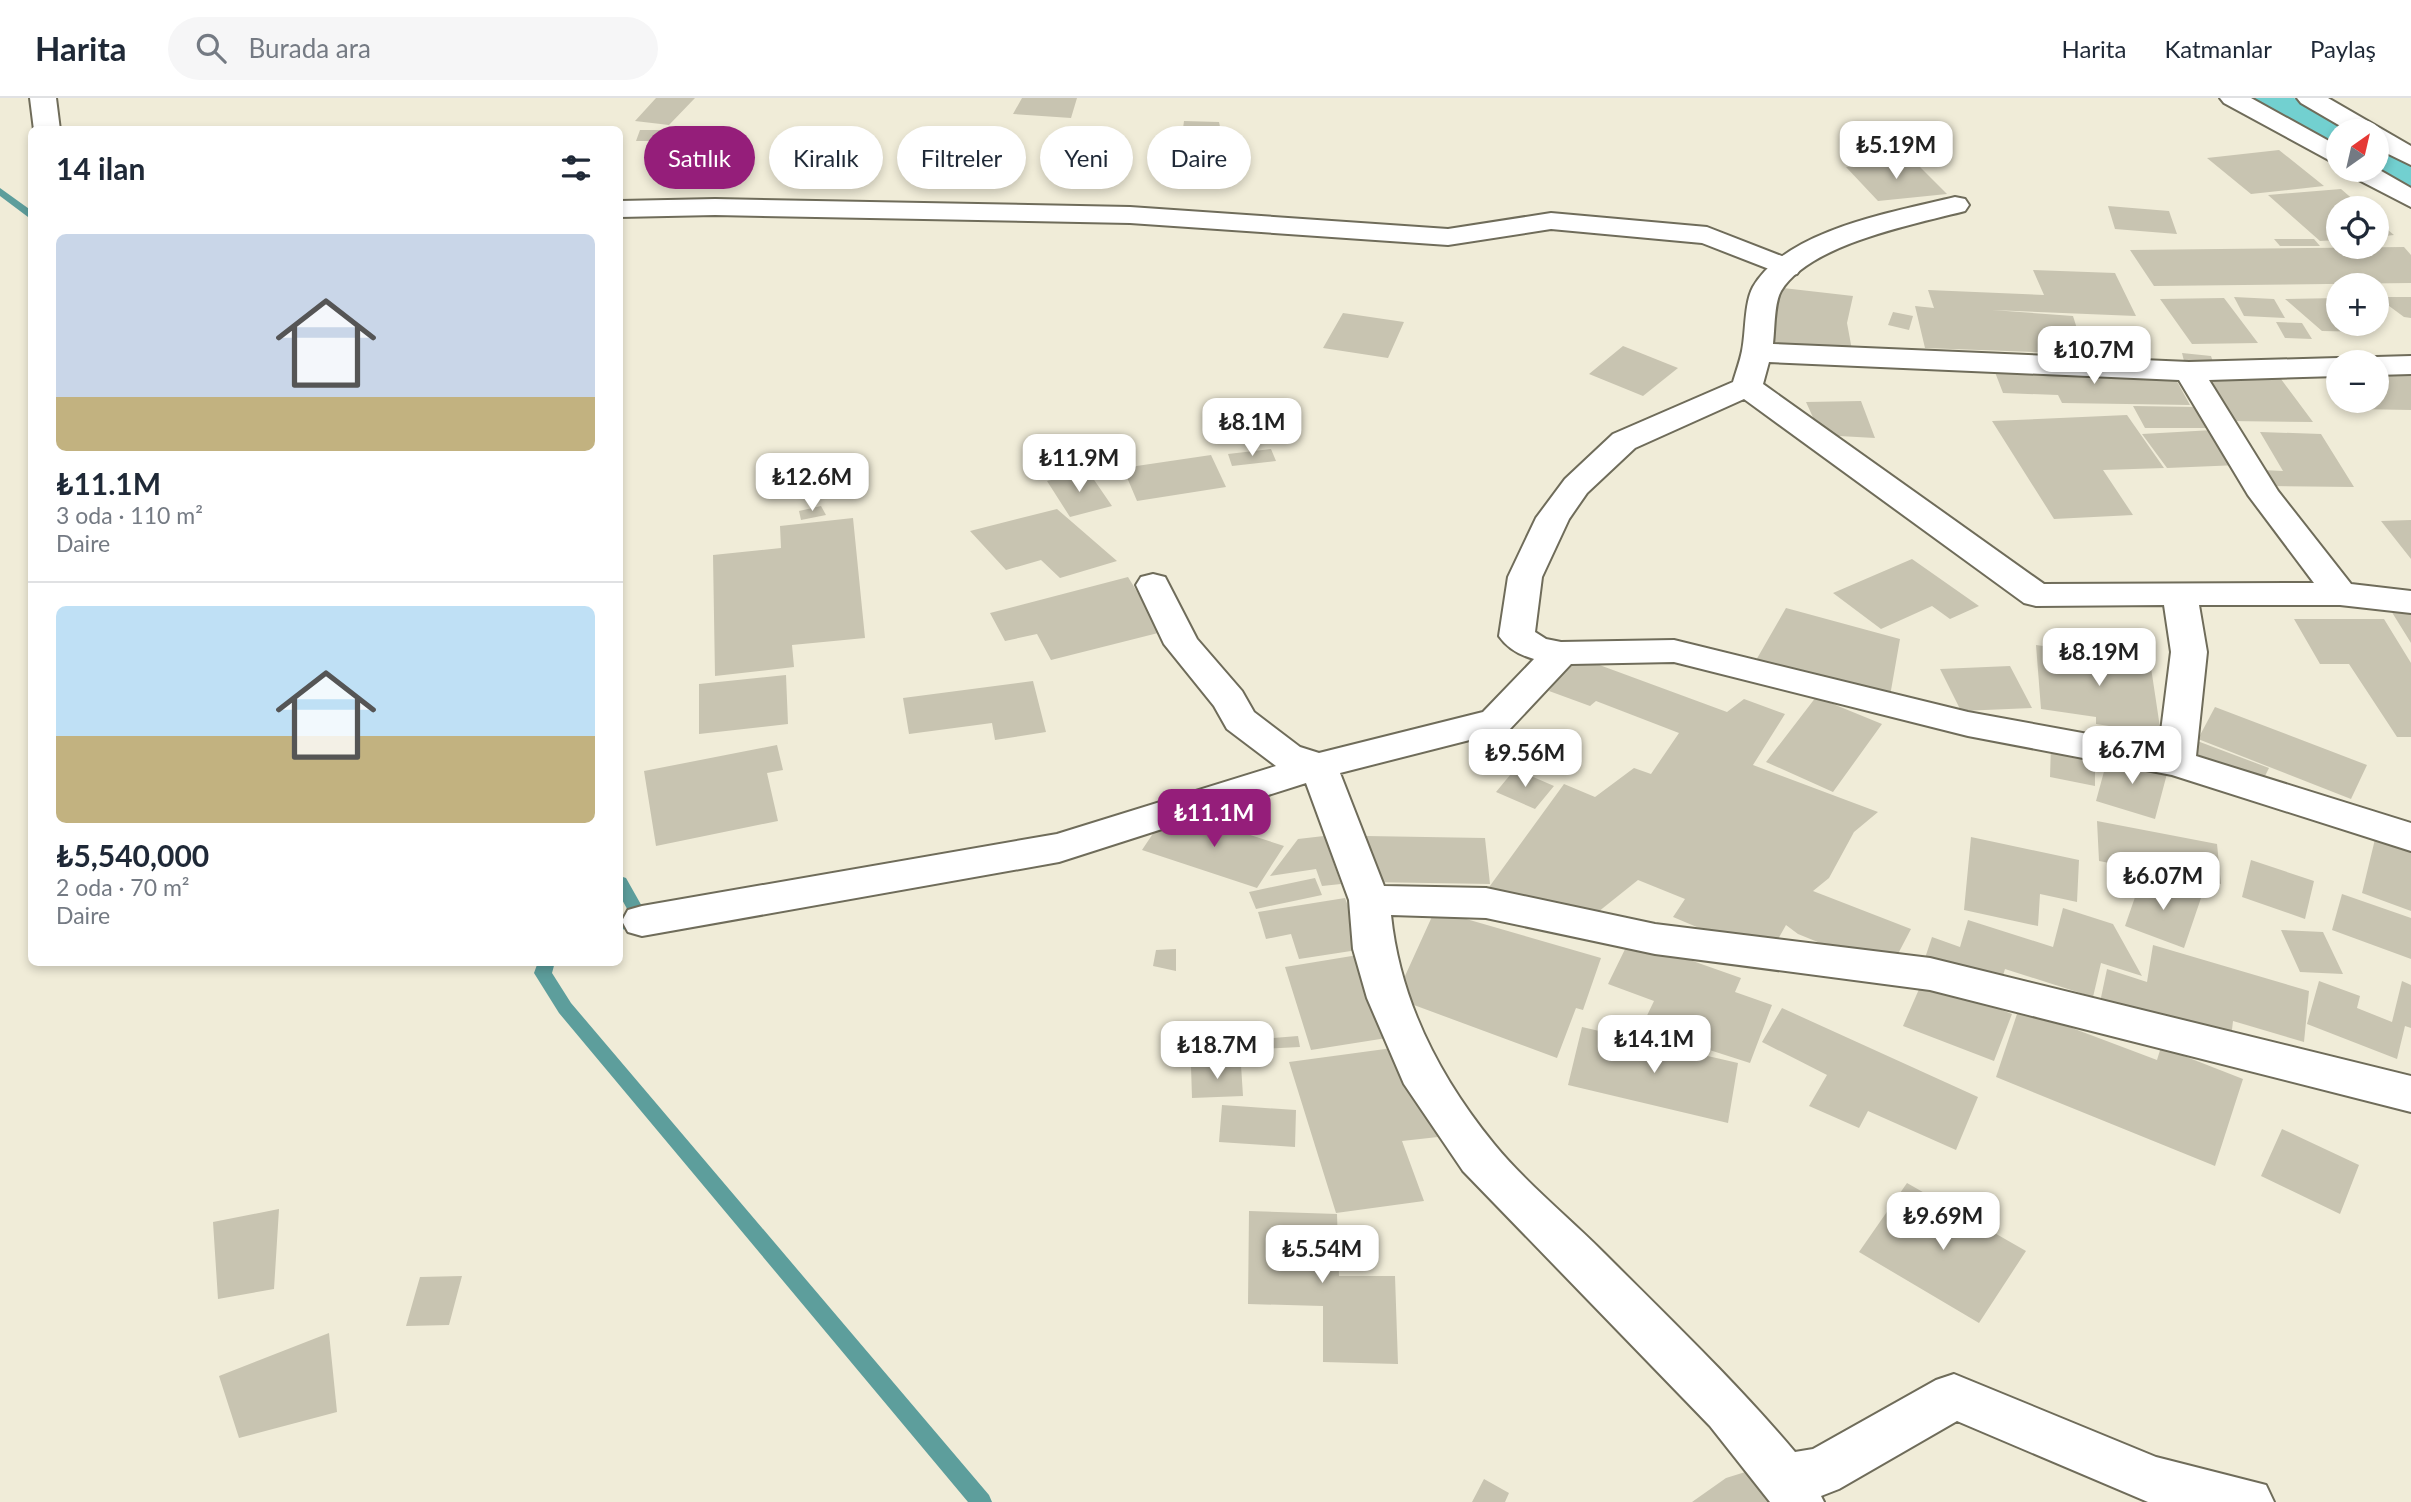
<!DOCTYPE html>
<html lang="tr">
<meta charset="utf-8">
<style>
:root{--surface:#fff;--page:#f6f6f7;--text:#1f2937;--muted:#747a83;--line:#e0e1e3;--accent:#951e7a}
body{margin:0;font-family:Lato,sans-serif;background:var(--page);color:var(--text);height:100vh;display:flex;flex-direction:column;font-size:26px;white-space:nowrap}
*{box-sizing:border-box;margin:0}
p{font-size:23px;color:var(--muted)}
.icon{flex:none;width:38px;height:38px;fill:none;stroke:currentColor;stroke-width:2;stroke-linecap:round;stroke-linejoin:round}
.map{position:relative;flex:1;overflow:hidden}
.sheet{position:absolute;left:28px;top:28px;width:595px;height:840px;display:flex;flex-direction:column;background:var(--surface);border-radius:10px;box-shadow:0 4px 10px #0003}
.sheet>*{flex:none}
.guide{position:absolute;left:644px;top:28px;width:665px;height:63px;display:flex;gap:14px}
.needle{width:46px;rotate:34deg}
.tools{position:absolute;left:2326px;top:21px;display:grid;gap:14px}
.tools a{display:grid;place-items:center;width:63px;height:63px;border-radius:50%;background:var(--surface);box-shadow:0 4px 10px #0003;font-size:35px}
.price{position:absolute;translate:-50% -60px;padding:0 16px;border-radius:14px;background:#fff;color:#222;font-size:23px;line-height:46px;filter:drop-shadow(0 2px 4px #0008)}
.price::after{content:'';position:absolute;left:50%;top:42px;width:21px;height:16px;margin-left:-10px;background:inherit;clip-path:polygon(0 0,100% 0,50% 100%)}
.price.current{background:var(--accent);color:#fff}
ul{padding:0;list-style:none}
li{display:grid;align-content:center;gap:14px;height:371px;padding:0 28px}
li+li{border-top:2px solid var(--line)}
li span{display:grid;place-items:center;height:217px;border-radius:10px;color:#555}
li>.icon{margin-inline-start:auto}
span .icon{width:126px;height:126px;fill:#fffc;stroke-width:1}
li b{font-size:30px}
h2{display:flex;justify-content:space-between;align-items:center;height:84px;padding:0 28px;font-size:30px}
.chip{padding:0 24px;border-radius:32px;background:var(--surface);box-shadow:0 4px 10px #0003;font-size:24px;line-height:63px}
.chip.current{background:var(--accent);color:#fff}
header{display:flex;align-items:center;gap:42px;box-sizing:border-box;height:98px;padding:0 35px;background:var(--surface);border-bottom:2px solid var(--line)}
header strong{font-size:33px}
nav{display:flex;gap:38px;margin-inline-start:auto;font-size:24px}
.search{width:490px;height:63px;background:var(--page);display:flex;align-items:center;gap:18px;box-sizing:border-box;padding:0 24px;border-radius:38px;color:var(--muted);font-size:26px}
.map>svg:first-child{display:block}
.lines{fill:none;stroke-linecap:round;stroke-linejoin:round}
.stream{fill:#5d9e9c;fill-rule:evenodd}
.canal{fill:#72d0d0;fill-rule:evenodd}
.building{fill:#c8c4b1}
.street-casing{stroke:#6f6c5a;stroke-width:4}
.secondary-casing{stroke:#6f6c5a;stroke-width:4}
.street{fill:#fff;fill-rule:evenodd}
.secondary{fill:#fff;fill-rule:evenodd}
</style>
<header>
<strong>Harita</strong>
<div class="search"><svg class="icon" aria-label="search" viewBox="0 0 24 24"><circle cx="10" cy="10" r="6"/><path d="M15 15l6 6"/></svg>Burada ara</div>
<nav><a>Harita</a><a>Katmanlar</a><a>Paylaş</a></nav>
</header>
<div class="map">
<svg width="2411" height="1404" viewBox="0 0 2411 1404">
<rect width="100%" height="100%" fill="#f0ecd8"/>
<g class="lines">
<path class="stream" d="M0,90L32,113V122L0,98Z
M620,778L626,780L648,819L650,823L648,827L620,832V820L631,818L620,798Z
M538,864H555L552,875L571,905L989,1397L992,1404H968L559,915L534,875Z"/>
<path class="canal" d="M2249,0H2294L2352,33H2338V51L2325,48L2254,8Z
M2376,51L2411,65V93L2397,89L2366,72H2376Z"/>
</g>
<path class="building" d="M656,0H695L669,27L635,23Z
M1022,0H1077L1071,20L1013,16Z
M1184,23L1219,24L1222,38H1182Z
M640,32H665L662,43H636Z
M2279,52L2324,88L2251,96L2207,60Z
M1913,62L1947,96L1878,103L1846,69Z
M956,63L957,76L933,78L931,65Z
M2341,91L2363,110H2338V142L2320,143L2268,97Z
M2108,108L2169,113L2177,136L2115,131Z
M2376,122L2394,137L2376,139Z
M2274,141H2314L2320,148H2280Z
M2404,149L2411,157V185L2154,188L2130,152Z
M2033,172L2115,175L2136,218L1992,212L2073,218L2085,256L1925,250L1915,208L1934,210L1928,192L2044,197Z
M1783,190L1853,198L1847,225L1852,252L1757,247Z
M2234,199L2274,201L2285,220L2244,218Z
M2377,199H2411V220L2404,219Z
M2224,200L2258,245L2192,246L2160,201Z
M2338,200V226H2368L2374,234L2322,233L2285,201Z
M1893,214L1913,218L1909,232L1888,227Z
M1343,215L1404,224L1388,260L1323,250Z
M2276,224L2302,225L2312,241L2285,240Z
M1623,248L1678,270L1643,298L1589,276Z
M2182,255L2211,258L2215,270L2185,267Z
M1993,269L2173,276L2190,307L2062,305L2058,297L2003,295Z
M2275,273L2313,324L2228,323L2195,275Z
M2376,275H2411V312L2355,311L2349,303H2376Z
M1861,303L1875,340L1821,337L1806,304Z
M2133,308L2198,309L2211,330H2145Z
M2127,317L2164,370L2103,372L2133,417L2054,421L1992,323Z
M2213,332L2239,367L2167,370L2142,336Z
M2260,334L2321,336L2354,389L2271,388L2262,372L2283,373Z
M1271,351L1276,363L1232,368L1228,356Z
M1211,357L1226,389L1137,403L1123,370Z
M1088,373L1112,408L1070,419L1047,383Z
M821,408L826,417L801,422L799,413Z
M1057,411L1117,463L1060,480L1041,462L1006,472L970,433Z
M853,420L865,540L792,547L794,569L715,578L713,457L781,450L780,428Z
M2411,422V461L2381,423Z
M1912,461L1979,508L1950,521L1932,508L1881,531L1833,495Z
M1128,479L1162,534L1051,562L1037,536L1005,543L990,515Z
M2384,501L2411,504V545L2393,516Z
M1786,510L1900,541L1890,598L1755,564Z
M2294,521H2384L2411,565V639H2397L2349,566H2320Z
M2036,547L2150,563L2161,636L2096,626V619L2041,611Z
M1575,558L1727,614L1744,601L1785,616L1753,667L1878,714L1854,734L1829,780L1813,793L1911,831L1889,873L1798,836L1786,827L1768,859L1673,819L1685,801L1638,782L1578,830L1487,792L1564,686L1595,699L1634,670L1651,676L1679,635L1596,603L1590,608L1549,593Z
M2010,568L2032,610L1961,613L1940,571Z
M786,577L788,626L699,636V586Z
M1033,583L1046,634L995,642L992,625L909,636L903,600Z
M1816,599L1882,626L1833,694L1766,664Z
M2215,609L2367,667L2351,701L2198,641Z
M2192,641L2269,670L2261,686L2184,657Z
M777,647L783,672L767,675L778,723L656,748L644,673Z
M2051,647L2095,655V688L2050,679Z
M2109,655L2168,672L2155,721L2096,703Z
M1515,671L1554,688L1535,711L1496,694Z
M1185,716L1284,748L1257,790L1142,752L1158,728Z
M2097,723L2217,746L2221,786L2099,763Z
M2376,737L2411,747V813L2362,795Z
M1324,738L1341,786L1322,788L1316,771L1270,778L1298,741Z
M1366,738L1485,740L1490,786L1368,784Z
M1971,739L2079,762L2077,804L2040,796L2038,828L1964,812Z
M2251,762L2314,783L2305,821L2242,799Z
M2142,779L2201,800L2184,850L2125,828Z
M1315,780L1322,797L1256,811L1249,794Z
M2342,796L2411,820V861L2332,832Z
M1345,800L1364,851L1299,861L1291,836L1266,841L1258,814Z
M2063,810L2113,826L2142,878L2101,865L2093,899L2005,871L2001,884L1925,860L1932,839L1960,849L1968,822L2053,849Z
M1435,812L1601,860L1583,912L1576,910L1557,960L1395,900Z
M2281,832L2323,834L2343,876L2300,874Z
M1630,841L1741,880L1735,894L1772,907L1750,965L1641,930L1654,903L1608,886Z
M2153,847L2309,893L2304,944L2233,923L2230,949L2099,909L2107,871L2147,884Z
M1176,851V873L1153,868L1156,852Z
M1364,856L1393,939L1311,952L1285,869Z
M1923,882L2012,916L1994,963L1903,928Z
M2319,883L2360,898L2357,910L2392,924L2402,883L2411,887V930L2405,928L2397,961L2307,926Z
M1782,910L1978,999L1956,1052L1868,1013L1859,1030L1809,1008L1827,977L1762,944Z
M2019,910L2157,962L2161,949L2243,981L2215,1068L1996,979Z
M1582,929L1738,965L1728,1025L1568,987Z
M1298,938L1300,949L1261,951L1259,941Z
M1400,949L1438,1039L1402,1043L1424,1103L1336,1115L1289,964Z
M1241,967L1243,998L1192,1000L1191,968Z
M1222,1007L1296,1012L1295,1049L1219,1044Z
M2282,1031L2359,1067L2340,1116L2261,1078Z
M1907,1085L2026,1153L1979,1225L1859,1154Z
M279,1111L274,1191L218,1201L213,1124Z
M1249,1113L1337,1116L1339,1178H1395L1398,1266L1323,1264V1208L1248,1206Z
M462,1178L449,1227L406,1228L420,1179Z
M329,1235L337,1314L239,1340L219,1278Z
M1755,1371L1774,1404H1692L1726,1380Z
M1484,1381L1509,1395L1505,1404H1472Z"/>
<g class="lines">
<g class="street-casing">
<path id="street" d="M1955,99L1965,101L1969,107L1965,113C1915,126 1809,146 1781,193C1774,205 1775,231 1773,246L2189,264L2338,260L2349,263L2338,264V278L2209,282L2278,393L2351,486L2411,493V515L2340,507H2199L2207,554L2196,658L2411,725V753L2172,677L1968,638L1674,564L1571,566L1509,632L1340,675L1384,788L1486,790L1655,826L1930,860L2411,978V1014L1930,892L1655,856L1486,820L1391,817C1400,903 1440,980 1494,1046C1526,1085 1568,1119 1604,1155C1669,1220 1735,1283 1795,1354L1813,1351L1936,1282L1954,1276L2156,1359L2266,1387L2274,1404H2148L1957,1323L1839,1391L1821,1398L1824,1404H1770L1710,1328L1463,1073L1404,986L1367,900L1353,851L1349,802L1306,685L1059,764L642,838L628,834L622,823L628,812L642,808L1057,736L1276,668L1227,631L1214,608L1164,546L1136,487L1141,479L1153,476L1165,479L1197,541L1242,593L1254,614L1300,649L1319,655L1483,614L1534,561C1520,557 1508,551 1499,538L1508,479L1536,420L1565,381L1613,336L1733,284C1736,274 1740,263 1742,253C1746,234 1744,206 1753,189C1787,131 1895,114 1955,99ZM1769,264L2179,282L2248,397L2314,485L2044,486L1763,286ZM1744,301L2024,505L2036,508L2164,507L2171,554L2159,649L1968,614L1674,542L1561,544L1546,541L1535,534L1542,479L1569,421L1587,395L1635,350Z
M2411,258V276L2376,277V264H2364L2376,259Z"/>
</g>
<g class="secondary-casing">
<path id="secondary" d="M30,0H56L60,32H34Z
M2220,0H2251L2338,48V67L2224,5Z
M2297,0H2328L2411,48V67L2376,50V33H2349L2301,5Z
M2376,70L2411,90V109L2351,78L2347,72Z
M715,101L1130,109L1448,131L1551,115L1707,129L1797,164L1801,170L1797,176L1787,178L1702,145L1551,131L1448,147L1130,125L715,117L620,119V103Z"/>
</g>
<use href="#street" class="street"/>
<use href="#secondary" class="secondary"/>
</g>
</svg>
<div class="tools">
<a><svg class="needle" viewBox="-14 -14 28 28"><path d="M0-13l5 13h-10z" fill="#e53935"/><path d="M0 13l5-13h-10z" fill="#747a83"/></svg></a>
<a><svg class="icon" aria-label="locate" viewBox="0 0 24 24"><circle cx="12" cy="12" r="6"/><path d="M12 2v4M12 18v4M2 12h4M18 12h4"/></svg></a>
<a>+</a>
<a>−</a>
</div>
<b class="price" style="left:1896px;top:83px">₺5.19M</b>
<b class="price" style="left:2094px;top:288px">₺10.7M</b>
<b class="price" style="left:1252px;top:360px">₺8.1M</b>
<b class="price" style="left:1079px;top:396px">₺11.9M</b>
<b class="price" style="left:812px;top:415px">₺12.6M</b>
<b class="price" style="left:2099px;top:590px">₺8.19M</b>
<b class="price" style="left:2132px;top:688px">₺6.7M</b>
<b class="price" style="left:1525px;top:691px">₺9.56M</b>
<b class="price current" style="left:1214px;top:751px">₺11.1M</b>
<b class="price" style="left:2163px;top:814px">₺6.07M</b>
<b class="price" style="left:1654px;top:977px">₺14.1M</b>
<b class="price" style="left:1217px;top:983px">₺18.7M</b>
<b class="price" style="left:1943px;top:1154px">₺9.69M</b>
<b class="price" style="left:1322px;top:1187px">₺5.54M</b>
<div class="guide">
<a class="chip current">Satılık</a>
<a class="chip">Kiralık</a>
<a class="chip">Filtreler</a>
<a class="chip">Yeni</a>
<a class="chip">Daire</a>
</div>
<section class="sheet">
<h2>14 ilan<svg class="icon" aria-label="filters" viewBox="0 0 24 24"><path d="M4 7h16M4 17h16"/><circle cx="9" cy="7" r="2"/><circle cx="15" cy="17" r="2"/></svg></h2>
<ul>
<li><span style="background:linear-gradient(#c9d6e8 75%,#c2b280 0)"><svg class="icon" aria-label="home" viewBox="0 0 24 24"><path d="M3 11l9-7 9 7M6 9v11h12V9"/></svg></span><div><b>₺11.1M</b><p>3 oda · 110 m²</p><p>Daire</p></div></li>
<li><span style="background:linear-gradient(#bfe0f5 60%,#c2b280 0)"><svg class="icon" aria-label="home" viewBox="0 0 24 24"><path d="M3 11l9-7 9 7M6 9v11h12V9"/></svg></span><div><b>₺5,540,000</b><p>2 oda · 70 m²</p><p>Daire</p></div></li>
</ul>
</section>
</div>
